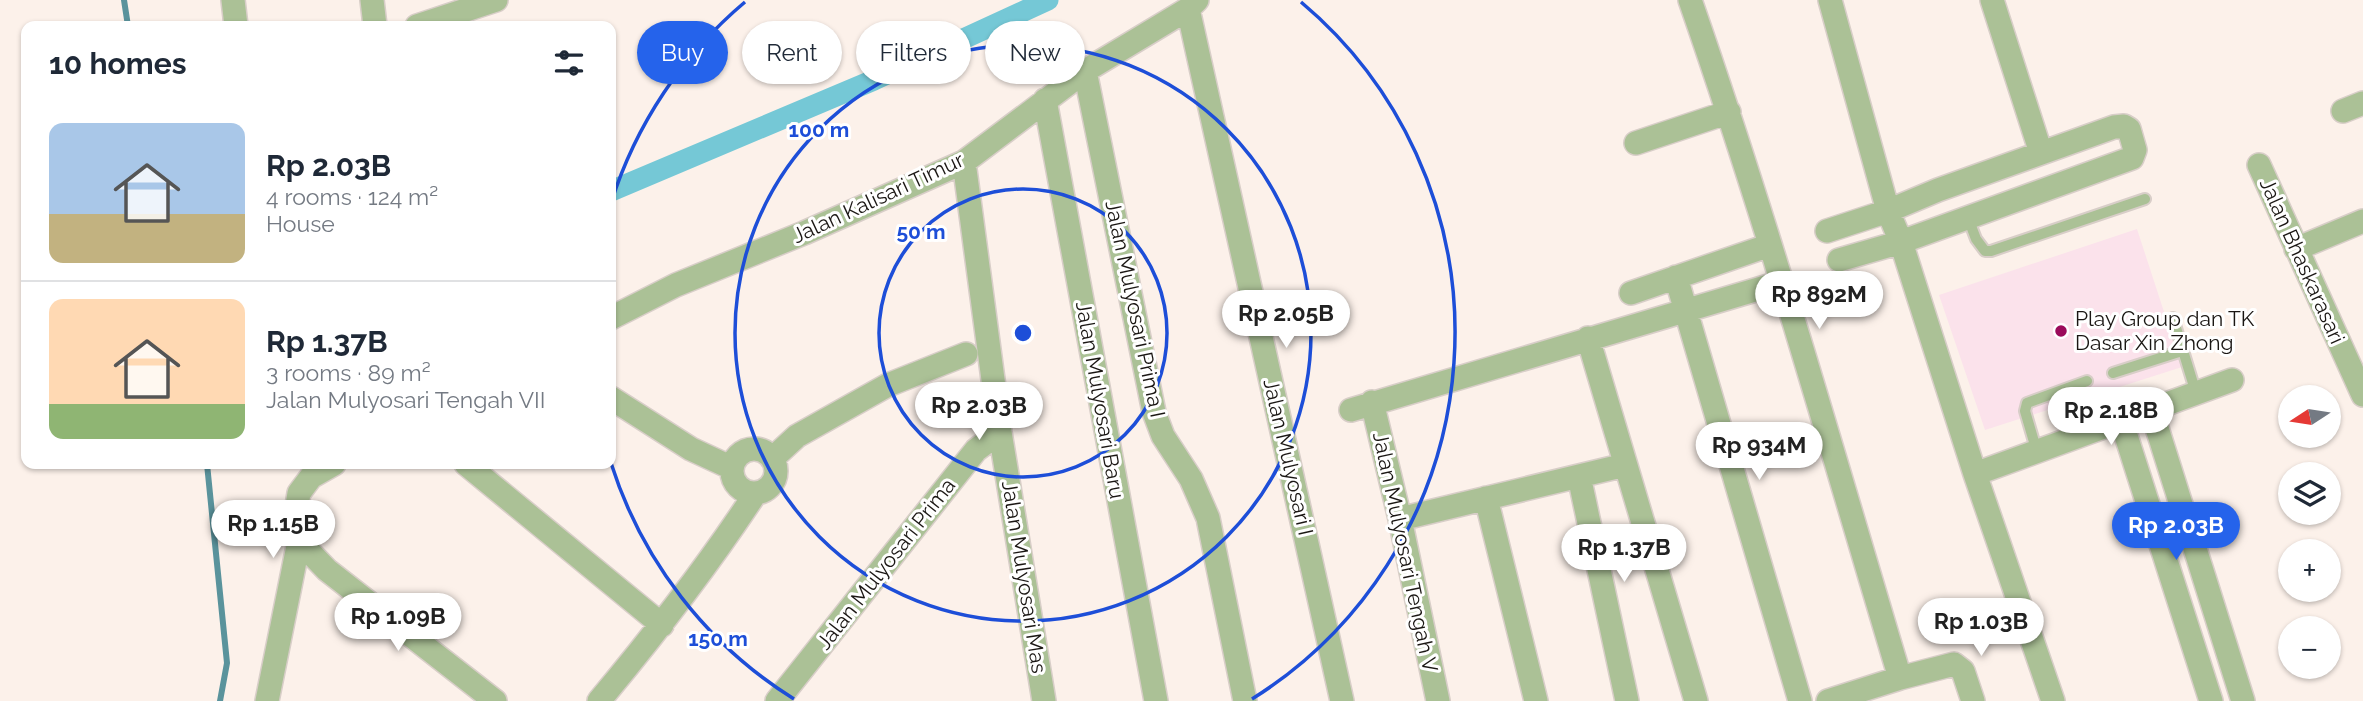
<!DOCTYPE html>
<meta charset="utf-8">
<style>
:root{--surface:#fff;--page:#f6f6f7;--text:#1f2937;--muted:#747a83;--line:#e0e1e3;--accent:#2563eb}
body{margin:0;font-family:Raleway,sans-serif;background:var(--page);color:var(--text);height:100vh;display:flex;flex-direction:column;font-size:26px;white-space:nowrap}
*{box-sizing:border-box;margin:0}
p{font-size:23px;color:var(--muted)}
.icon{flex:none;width:38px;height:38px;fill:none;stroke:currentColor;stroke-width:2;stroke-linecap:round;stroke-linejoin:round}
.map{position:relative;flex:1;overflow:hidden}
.drawer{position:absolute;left:21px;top:21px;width:595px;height:448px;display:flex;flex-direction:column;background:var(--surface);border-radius:14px;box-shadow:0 2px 5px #0004}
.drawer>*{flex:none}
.hud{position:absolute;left:637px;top:21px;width:665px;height:63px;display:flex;gap:14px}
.needle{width:46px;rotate:258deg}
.tools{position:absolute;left:2278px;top:385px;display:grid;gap:14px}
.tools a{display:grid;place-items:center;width:63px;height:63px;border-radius:50%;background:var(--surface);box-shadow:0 2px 5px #0004;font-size:35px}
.price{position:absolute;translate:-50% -60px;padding:0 16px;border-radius:24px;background:#fff;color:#222;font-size:23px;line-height:46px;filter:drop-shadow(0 2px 4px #0008)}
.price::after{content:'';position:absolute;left:50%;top:42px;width:21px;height:16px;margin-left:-10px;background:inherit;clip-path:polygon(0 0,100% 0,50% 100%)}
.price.current{background:var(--accent);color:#fff}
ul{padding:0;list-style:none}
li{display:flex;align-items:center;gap:21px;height:175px;padding:0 28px}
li+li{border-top:2px solid var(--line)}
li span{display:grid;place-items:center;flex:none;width:196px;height:140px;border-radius:14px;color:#555}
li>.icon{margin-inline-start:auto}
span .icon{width:84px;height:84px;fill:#fffc;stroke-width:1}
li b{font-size:30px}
h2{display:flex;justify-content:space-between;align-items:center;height:84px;padding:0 28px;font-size:30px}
.pill{padding:0 24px;border-radius:32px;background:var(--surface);box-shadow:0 2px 5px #0004;font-size:24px;line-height:63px}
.pill.current{background:var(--accent);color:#fff}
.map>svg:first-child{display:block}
.education{fill:#fbe2eb}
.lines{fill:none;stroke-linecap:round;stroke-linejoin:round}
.stream{stroke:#5a939c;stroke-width:6}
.canal{stroke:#75c8d6;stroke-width:21}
.lane-casing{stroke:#d8cec8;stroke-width:14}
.street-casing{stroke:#d8cec8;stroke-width:26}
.lane{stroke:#abc196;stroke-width:10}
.street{stroke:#abc196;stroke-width:23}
.ring{fill:none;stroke:#1d4ed8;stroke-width:3.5}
.poi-dot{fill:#9b0b5b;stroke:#fff;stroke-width:2.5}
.labels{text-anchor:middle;stroke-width:6;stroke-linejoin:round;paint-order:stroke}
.street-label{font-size:21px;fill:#1a1613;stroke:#fff}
.poi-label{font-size:21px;fill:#1a1613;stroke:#fff;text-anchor:start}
.centre{fill:#1d4ed8;stroke:#fff;stroke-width:3.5}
.ring-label{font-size:21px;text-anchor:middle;font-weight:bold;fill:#1d4ed8;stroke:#fff;stroke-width:6;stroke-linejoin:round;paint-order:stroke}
</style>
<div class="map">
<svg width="2363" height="701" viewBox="0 0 2363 701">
<rect width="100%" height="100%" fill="#fcf1ea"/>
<path class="education" d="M2137,229L2182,367L1985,430L1939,295Z"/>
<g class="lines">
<path class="stream" d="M124,0L128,26
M207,464L227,663L220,701"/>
<path class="canal" d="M611,191L874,80L1048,0"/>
<g class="lane-casing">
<path id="lane" d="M1968,218L1976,239L1985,251H1991L2145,199
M2173,318L2196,393
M2113,373L2182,351
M2037,452L2025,411L2027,403L2087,381"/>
</g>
<g class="street-casing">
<path id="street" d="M233,0L236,26
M372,0L375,26
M1690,0C1768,224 1832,451 1900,678
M1830,0L1888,211L1901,242L1975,474L2053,701
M1992,0L2041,153
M1188,9L1342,701
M417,26L496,0
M1085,71L1154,412L1163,436L1191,479L1208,518L1245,701
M1045,100L1156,701
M2343,111L2363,103
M1636,143L1729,112
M964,162L1000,432L1044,701
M2259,165L2363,395
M1827,231L1888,211L1938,190L2114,127L2124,126L2129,129L2135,150L2132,158L1901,242L1839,260
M2296,249L2363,221
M1676,277L1800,701
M1631,293L1770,245
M611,318L676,285L804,233L964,162L1085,71L1188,9L1197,0
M1588,338L1696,701
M611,398L691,449L732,468
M1372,402L1400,519L1438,701
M2151,409L2243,701
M1351,410L1782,282
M2121,420L2211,701
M732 471a22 22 0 1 1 44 0a22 22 0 1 1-44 0Z
M772,459L797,436L888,385L966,354
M466,464L662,625
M1975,474L2232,380
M1579,476L1627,701
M1486,498L1536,701
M1400,519L1625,465
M299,541L327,570L495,701
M267,701L299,541L297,506L299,493L311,477L334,464
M599,701C655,634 707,567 755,494
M777,701L976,450L1000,432
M1828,701L1900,678L1954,664L1963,671L1973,701"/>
</g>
<use href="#lane" class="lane"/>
<use href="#street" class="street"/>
</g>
<g class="ring">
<circle cx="1023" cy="333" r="144"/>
<circle cx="1023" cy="333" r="288"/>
<path d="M794 699A432 432 0 0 1 611 463M611 203A432 432 0 0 1 745 2M1301 2A432 432 0 0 1 1252 699"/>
</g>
<circle class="poi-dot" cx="2061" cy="331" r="7"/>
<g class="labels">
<g class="street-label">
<text transform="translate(878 198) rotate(-25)" y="7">Jalan Kalisari Timur</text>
<text transform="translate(2302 261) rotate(66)" y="7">Jalan Bhaskarasari</text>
<text transform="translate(1135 309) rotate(78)" y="7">Jalan Mulyosari Prima I</text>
<text transform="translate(1100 400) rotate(80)" y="7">Jalan Mulyosari Baru</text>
<text transform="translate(1288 457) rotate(77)" y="7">Jalan Mulyosari I</text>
<text transform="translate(1405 552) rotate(78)" y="7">Jalan Mulyosari Tengah V</text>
<text transform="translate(886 564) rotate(-52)" y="7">Jalan Mulyosari Prima</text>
<text transform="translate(1024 577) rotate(81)" y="7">Jalan Mulyosari Mas</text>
</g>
<g class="poi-label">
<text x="2075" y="326">Play Group dan TK<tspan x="2075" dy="24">Dasar Xin Zhong</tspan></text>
</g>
</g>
<circle cx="1023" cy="333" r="10" class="centre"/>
<g class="ring-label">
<text x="819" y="137">100 m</text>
<text x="921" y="239">50 m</text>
<text x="718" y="646">150 m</text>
</g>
</svg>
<div class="tools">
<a><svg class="needle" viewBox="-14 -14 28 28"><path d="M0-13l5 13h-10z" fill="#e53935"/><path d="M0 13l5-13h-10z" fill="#747a83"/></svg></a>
<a><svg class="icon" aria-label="layers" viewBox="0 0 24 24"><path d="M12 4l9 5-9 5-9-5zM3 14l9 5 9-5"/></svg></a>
<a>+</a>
<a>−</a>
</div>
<b class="price" style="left:1819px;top:331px">Rp 892M</b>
<b class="price" style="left:1286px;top:350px">Rp 2.05B</b>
<b class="price" style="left:979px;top:442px">Rp 2.03B</b>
<b class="price" style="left:2111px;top:447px">Rp 2.18B</b>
<b class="price" style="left:1759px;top:482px">Rp 934M</b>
<b class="price" style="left:273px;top:560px">Rp 1.15B</b>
<b class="price current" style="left:2176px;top:562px">Rp 2.03B</b>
<b class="price" style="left:1624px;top:584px">Rp 1.37B</b>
<b class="price" style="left:398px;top:653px">Rp 1.09B</b>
<b class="price" style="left:1981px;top:658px">Rp 1.03B</b>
<div class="hud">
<a class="pill current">Buy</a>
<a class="pill">Rent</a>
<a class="pill">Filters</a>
<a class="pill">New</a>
</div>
<section class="drawer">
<h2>10 homes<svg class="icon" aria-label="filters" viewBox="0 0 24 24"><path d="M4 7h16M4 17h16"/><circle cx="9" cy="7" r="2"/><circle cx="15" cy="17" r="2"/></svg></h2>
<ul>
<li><span style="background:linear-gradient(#a9c7e8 65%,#c2b280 0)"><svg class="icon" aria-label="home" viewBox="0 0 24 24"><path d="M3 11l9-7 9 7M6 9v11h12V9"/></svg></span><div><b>Rp 2.03B</b><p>4 rooms · 124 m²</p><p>House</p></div></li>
<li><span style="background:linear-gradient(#ffd9b3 75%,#8fb573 0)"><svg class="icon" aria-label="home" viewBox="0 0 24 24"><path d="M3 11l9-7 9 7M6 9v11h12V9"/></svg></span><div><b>Rp 1.37B</b><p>3 rooms · 89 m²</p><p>Jalan Mulyosari Tengah VII</p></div></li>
</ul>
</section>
</div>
